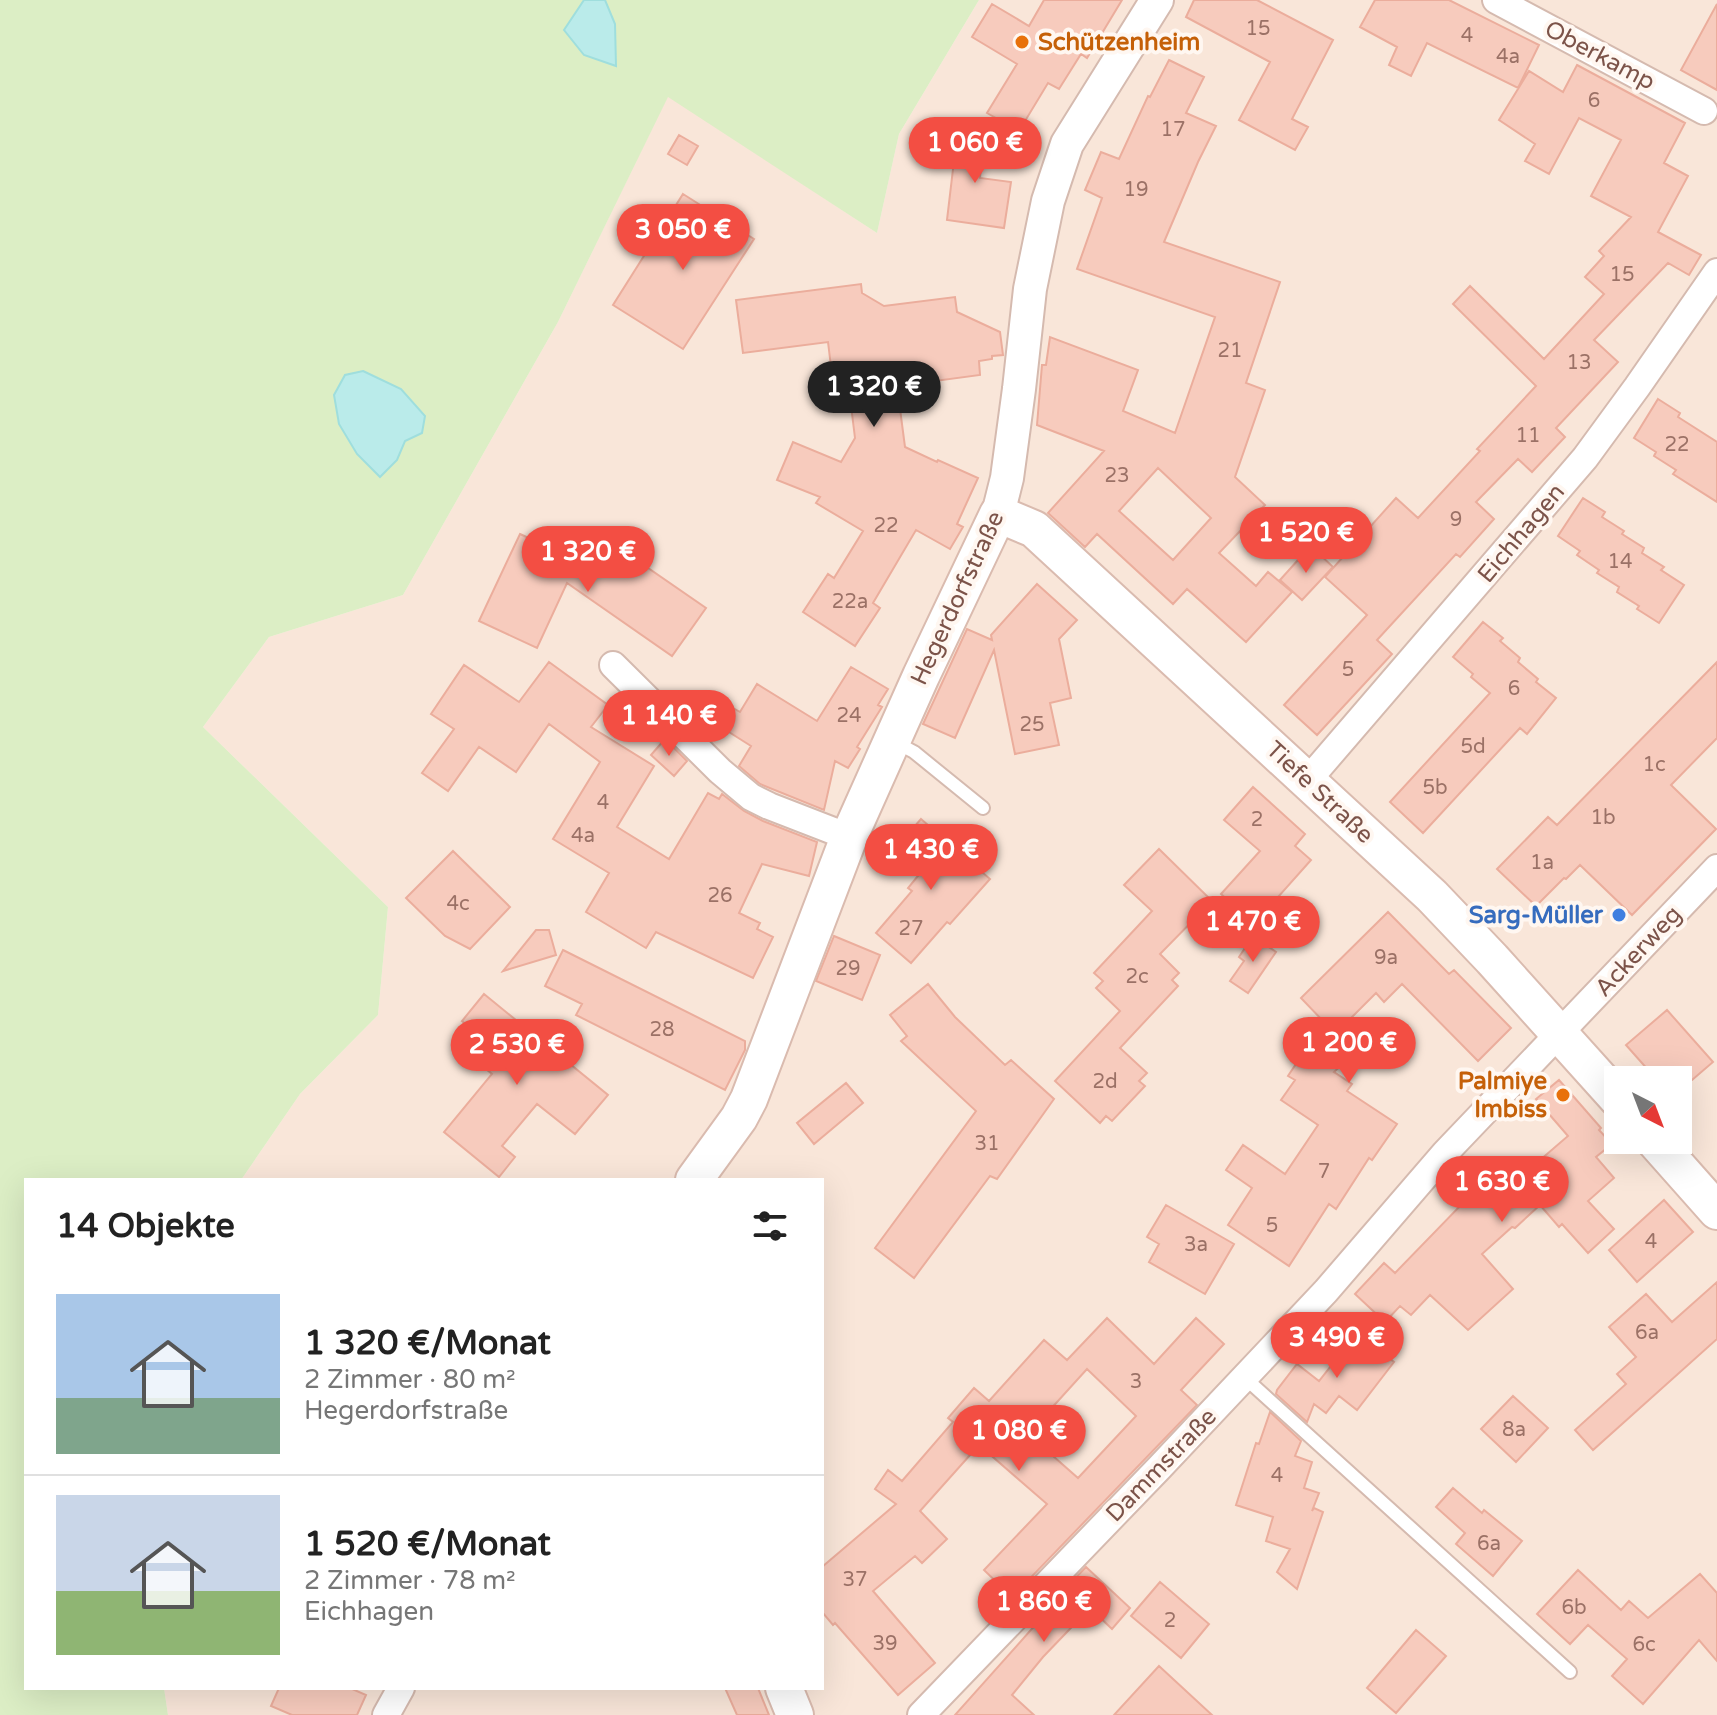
<!DOCTYPE html>
<html lang="de">
<meta charset="utf-8">
<style>
:root{--surface:#fff;--page:#f6f6f6;--text:#222;--muted:#767676;--line:#e0e0e0;--accent:#f34e43}
body{margin:0;font-family:"Varela Round",sans-serif;background:var(--page);color:var(--text);height:100vh;display:flex;flex-direction:column;font-size:30px;white-space:nowrap}
*{box-sizing:border-box;margin:0}
p{font-size:26px;color:var(--muted)}
.icon{flex:none;width:44px;height:44px;fill:none;stroke:currentColor;stroke-width:2;stroke-linecap:round;stroke-linejoin:round}
.map{position:relative;flex:1;overflow:hidden}
.sheet{position:absolute;left:24px;top:1178px;width:800px;height:512px;display:flex;flex-direction:column;background:var(--surface);border-radius:0px;box-shadow:0 8px 32px #0002}
.sheet>*{flex:none}
.needle{width:52px;rotate:138deg}
.buttons{position:absolute;left:1604px;top:1066px;display:grid;gap:16px}
.buttons a{display:grid;place-items:center;width:88px;height:88px;border-radius:0px;background:var(--surface);box-shadow:0 8px 32px #0002;font-size:40px}
.price{position:absolute;translate:-50% -68px;padding:0 18px;border-radius:28px;background:var(--accent);color:#fff;font-size:26px;line-height:52px;filter:drop-shadow(0 2px 4px #0008)}
.price::after{content:'';position:absolute;left:50%;top:48px;width:24px;height:18px;margin-left:-12px;background:inherit;clip-path:polygon(0 0,100% 0,50% 100%)}
.price.current{background:#222;color:#fff}
ul{padding:0;list-style:none}
li{display:flex;align-items:center;gap:24px;height:200px;padding:0 32px}
li+li{border-top:2px solid var(--line)}
li span{display:grid;place-items:center;flex:none;width:224px;height:160px;border-radius:0px;color:#555}
li>.icon{margin-inline-start:auto}
span .icon{width:96px;height:96px;fill:#fffc;stroke-width:1}
li b{font-size:34px}
h2{display:flex;justify-content:space-between;align-items:center;height:96px;padding:0 32px;font-size:34px}
.map>svg:first-child{display:block}
.residential{fill:#f9e6d9;fill-rule:evenodd}
.green{fill:#dceec5}
.water{fill:#baebea;stroke:#9fdedd;stroke-width:2}
.building{fill:#f7cbbd;stroke:#ebad9c;stroke-width:2;fill-rule:evenodd}
.lines{fill:none;stroke-linecap:round;stroke-linejoin:round}
.service-casing{stroke:#d5baaf;stroke-width:16}
.minor-casing{stroke:#d5baaf;stroke-width:30}
.tertiary-casing{stroke:#d5baaf;stroke-width:36}
.secondary-casing{stroke:#dabbaf;stroke-width:40}
.service{stroke:#fff;stroke-width:12}
.minor{stroke:#fff;stroke-width:26}
.tertiary{stroke:#fff;stroke-width:32}
.secondary{stroke:#fff;stroke-width:36}
.food-dot{fill:#e8710a;stroke:#fff7f1;stroke-width:3}
.shop-dot{fill:#3f7fe0;stroke:#fff7f1;stroke-width:3}
.labels{text-anchor:middle;stroke-width:8;stroke-linejoin:round;paint-order:stroke}
.number-label{font-size:20px;fill:#9b7166}
.food-label{font-size:24px;font-weight:bold;fill:#c56008;stroke:#fff7f1;text-anchor:start}
.street-label{font-size:24px;fill:#7c5349;stroke:#fff7f1}
.shop-label{font-size:24px;font-weight:bold;fill:#366cbe;stroke:#fff7f1;text-anchor:end}
</style>
<div class="map">
<svg width="1717" height="1715" viewBox="0 0 1717 1715">
<rect width="100%" height="100%" fill="#fef2e9"/>
<path class="residential" d="M979,0H1717V1715H168L164,1688H822V1180H241L300,1094L378,1015L388,907L203,727L269,637L403,595L558,322L668,96L877,233L899,134ZM1618,1080H1678V1140H1618Z"/>
<path class="green" d="M0,0H979L899,134L877,233L668,97L558,322L403,595L269,637L203,727L388,907L378,1015L300,1094L241,1180H26V1688H164L168,1715H0Z"/>
<path class="water" d="M584,0H605L615,24L616,66L584,55L564,30Z
M363,371L401,389L425,416L422,433L405,441L397,460L380,477L357,454L339,424L334,395L345,375Z"/>
<path class="building" d="M1044,0H1122L1087,58L1081,54L1059,89L1048,83L1019,131L987,113L1017,64L972,37L992,4L1029,26Z
M1194,0H1257L1333,40L1292,119L1308,127L1295,150L1239,120L1270,62L1186,17Z
M1375,0H1449L1539,45L1518,88L1427,43L1411,76L1389,65L1397,47L1360,27Z
M1717,4V90L1681,70Z
M1169,60L1204,77L1186,113L1216,126L1198,162L1164,242L1280,282L1246,383L1265,390L1235,477L1265,505L1219,553L1256,586L1268,572L1292,592L1246,642L1187,589L1173,604L1097,534L1085,547L1048,513L1104,451L1037,425L1042,365H1046L1050,337L1138,370L1123,411L1175,433L1215,317L1077,269L1102,198L1085,190L1101,152L1119,159L1148,96L1150,97ZM1158,468L1211,518L1173,560L1119,511Z
M1577,65L1685,123L1664,163L1688,176L1658,232L1701,255L1689,275L1668,263L1594,340L1618,362L1556,428L1565,437L1532,472L1518,459L1476,502L1494,519L1460,557L1456,554L1377,640L1392,654L1317,735L1284,705L1367,615L1325,577L1396,498L1418,518L1480,451L1477,449L1536,386L1453,304L1470,286L1544,359L1604,294L1585,277L1604,256L1599,251L1631,217L1591,196L1621,140L1579,118L1549,174L1525,161L1535,144L1499,120L1529,71L1563,92Z
M958,127L984,128L980,178L1011,182L1004,228L947,220Z
M679,135L698,146L687,165L668,154Z
M683,194L754,239L683,349L613,305Z
M861,284L862,293L884,306L955,297L957,312L1000,332L1003,355L992,356V359L979,361L980,375L897,386L905,447L937,462L938,460L978,478L957,524L963,527L950,549L916,530L873,603L880,608L855,646L803,612L828,574L834,578L863,531L816,503L820,497L777,480L793,442L841,462L855,438L848,381L833,383L828,342L743,353L736,300Z
M1658,399L1680,413L1678,417L1717,442V502L1673,474L1676,470L1654,456L1656,452L1634,438Z
M1583,498L1605,512L1602,517L1624,531L1622,534L1644,548L1642,553L1664,567L1661,570L1684,585L1659,623L1637,609L1639,606L1617,592L1619,587L1597,573L1599,570L1577,555L1580,551L1558,536Z
M520,534L585,564L603,537L706,608L672,656L567,583L537,648L479,621Z
M1316,551L1333,567L1302,600L1280,580L1298,560L1303,565Z
M1037,584L1077,620L1059,639L1071,698L1050,703L1059,745L1015,754L994,650L955,738L923,724L967,629L992,640L991,635Z
M1483,622L1503,638L1500,641L1520,658L1518,662L1538,679L1536,682L1556,698L1527,734L1520,728L1423,833L1390,802L1490,693L1471,677L1473,674L1453,657Z
M549,662L608,705L591,727L654,766L617,827L669,859L708,793L719,799L722,794L744,811L763,821L817,842L809,876L762,864L739,913L760,923L757,929L773,937L753,978L656,932L646,948L586,912L609,873L553,839L600,762L549,724L516,772L479,747L448,791L422,773L454,729L431,714L464,665L519,702Z
M1717,662V738L1671,785L1716,829L1632,915L1580,865L1566,879L1564,878L1536,906L1497,869L1548,817L1557,825Z
M851,667L888,689L878,705L882,707L857,747L860,749L848,768L835,761L824,810L760,784L739,766L751,746L721,727L733,708L740,712L757,684L817,721Z
M665,739L687,761L674,776L651,755Z
M1253,787L1305,834L1295,846L1311,860L1254,924L1221,894L1260,851L1224,820Z
M921,819L990,879L950,924L947,922L911,963L876,933L912,891L908,888L922,871L896,848Z
M1159,849L1212,901L1160,954L1179,973L1172,980L1178,986L1120,1048L1147,1073L1139,1081L1145,1086L1112,1121L1106,1116L1100,1123L1055,1081L1120,1011L1096,988L1103,981L1094,973L1152,911L1124,885Z
M453,851L510,907L470,949L445,936L406,898Z
M1388,912L1449,974L1454,970L1511,1028L1478,1061L1402,984L1384,1002L1376,993L1345,1024L1364,1044L1334,1072L1352,1084L1347,1091L1397,1124L1372,1160L1369,1158L1336,1209L1329,1204L1289,1266L1228,1225L1252,1188L1226,1170L1243,1145L1285,1174L1318,1125L1281,1100L1295,1080L1288,1076L1324,1022L1301,998Z
M536,930H549L556,955L503,971Z
M834,936L880,955L862,1000L816,981Z
M1253,936L1276,952L1248,993L1230,981L1244,961L1239,957Z
M563,950L745,1041V1050L725,1090L576,1015L582,1004L545,986Z
M928,984L955,1017L1005,1065L1011,1060L1054,1099L997,1179L990,1176L914,1278L875,1248L976,1111L901,1041L907,1036L890,1015Z
M484,994L608,1095L575,1134L537,1104L502,1146L515,1157L499,1177L444,1132L492,1074L469,1055L483,1038L462,1021Z
M1667,1010L1713,1062L1692,1080H1657L1626,1045Z
M1559,1080L1601,1128L1599,1130L1612,1144L1596,1157L1614,1178L1588,1201L1614,1229L1588,1253L1562,1224L1559,1227L1540,1205L1515,1228L1512,1227L1482,1254L1513,1289L1468,1330L1430,1295L1411,1315L1400,1306L1385,1322L1355,1294L1384,1263L1395,1273L1464,1202L1460,1197L1486,1174L1503,1192L1568,1136L1536,1099Z
M846,1083L863,1103L814,1144L797,1123Z
M1664,1200L1693,1232L1637,1282L1609,1250Z
M1166,1205L1234,1244L1205,1294L1149,1262L1159,1244L1147,1237Z
M1717,1282V1339L1593,1450L1575,1430L1626,1384L1617,1374L1636,1357L1609,1327L1646,1294L1672,1322Z
M1107,1318L1154,1364L1196,1318L1224,1344L1181,1390L1197,1405L1012,1597L984,1570L1047,1504L979,1445L920,1511L947,1539L922,1563L915,1556L873,1591L935,1663L898,1695L835,1623L833,1625L822,1612V1567L896,1504L875,1489L888,1470L902,1481L953,1422L948,1418L974,1388L989,1401L1044,1340L1067,1360ZM1087,1369L1136,1416L1078,1478L1028,1434Z
M1357,1333L1394,1362L1357,1410L1339,1396L1326,1413L1314,1404L1307,1422L1276,1394L1277,1390L1297,1364L1319,1381Z
M1513,1396L1548,1428L1516,1462L1481,1429Z
M1270,1412L1301,1441L1295,1456L1312,1462L1304,1488L1319,1493L1312,1511L1314,1508L1323,1512L1297,1589L1277,1572L1290,1549L1266,1541L1273,1517L1236,1505L1256,1443L1259,1444Z
M1453,1488L1482,1513L1484,1510L1522,1541L1493,1576L1456,1544L1465,1533L1436,1507Z
M1086,1567L1130,1608L1112,1629L1090,1608L1043,1657L1012,1695L1034,1715H955L1038,1622L1035,1620Z
M1578,1570L1621,1610L1629,1601L1648,1618L1700,1574L1717,1593V1661L1699,1640L1643,1704L1612,1676L1627,1659L1588,1625L1570,1644L1537,1614Z
M1160,1582L1209,1624L1181,1658L1131,1616Z
M1416,1630L1446,1656L1396,1713L1367,1688Z
M1159,1666L1212,1715H1114Z
M279,1688H350L366,1695L357,1715H292L271,1706Z
M725,1688H758L769,1715H737Z"/>
<g class="lines">
<g class="service-casing">
<path id="service" d="M895,742L914,752L983,808
M1244,1377L1570,1672"/>
</g>
<g class="minor-casing">
<path id="minor" d="M1496,0L1704,111
M613,665L720,771L751,797L769,806L849,837
M1308,780L1585,458L1637,387L1717,272
M386,1715L401,1688
M921,1715L1159,1468L1326,1291L1445,1153L1717,868"/>
</g>
<g class="tertiary-casing">
<path id="tertiary" d="M998,514L1007,478L1019,389L1030,289L1048,201L1067,144L1157,0"/>
</g>
<g class="secondary-casing">
<path id="secondary" d="M1654,1140L1717,1211
M694,1180L739,1118L749,1099L849,837L921,676L998,514L1034,529L1432,896L1492,959L1618,1099
M784,1688L795,1715"/>
</g>
<use href="#service" class="service"/>
<use href="#minor" class="minor"/>
<use href="#tertiary" class="tertiary"/>
<use href="#secondary" class="secondary"/>
</g>
<g class="food-dot">
<circle cx="1022" cy="42" r="8"/>
<circle cx="1563" cy="1095" r="8"/>
</g>
<circle class="shop-dot" cx="1619" cy="915" r="8"/>
<g class="labels">
<g class="number-label">
<text x="1258" y="35">15</text>
<text x="1467" y="42">4</text>
<text x="1508" y="63">4a</text>
<text x="1594" y="107">6</text>
<text x="1173" y="136">17</text>
<text x="1136" y="196">19</text>
<text x="1622" y="281">15</text>
<text x="1230" y="357">21</text>
<text x="1579" y="369">13</text>
<text x="1528" y="442">11</text>
<text x="1677" y="451">22</text>
<text x="1117" y="482">23</text>
<text x="1456" y="526">9</text>
<text x="886" y="532">22</text>
<text x="1620" y="568">14</text>
<text x="850" y="608">22a</text>
<text x="1348" y="676">5</text>
<text x="1514" y="695">6</text>
<text x="849" y="722">24</text>
<text x="1032" y="731">25</text>
<text x="1473" y="753">5d</text>
<text x="1654" y="771">1c</text>
<text x="1435" y="794">5b</text>
<text x="603" y="809">4</text>
<text x="1603" y="824">1b</text>
<text x="1257" y="826">2</text>
<text x="583" y="842">4a</text>
<text x="1542" y="869">1a</text>
<text x="720" y="902">26</text>
<text x="458" y="910">4c</text>
<text x="911" y="935">27</text>
<text x="1386" y="964">9a</text>
<text x="848" y="975">29</text>
<text x="1137" y="983">2c</text>
<text x="662" y="1036">28</text>
<text x="1105" y="1088">2d</text>
<text x="987" y="1150">31</text>
<text x="1324" y="1178">7</text>
<text x="1272" y="1232">5</text>
<text x="1651" y="1248">4</text>
<text x="1196" y="1251">3a</text>
<text x="1647" y="1339">6a</text>
<text x="1136" y="1388">3</text>
<text x="1514" y="1436">8a</text>
<text x="1277" y="1482">4</text>
<text x="1489" y="1550">6a</text>
<text x="855" y="1586">37</text>
<text x="1574" y="1614">6b</text>
<text x="1170" y="1627">2</text>
<text x="885" y="1650">39</text>
<text x="1644" y="1651">6c</text>
</g>
<g class="food-label">
<text x="1038" y="50">Schützenheim</text>
<text x="1547" y="1089" text-anchor="end">Palmiye<tspan x="1547" dy="28">Imbiss</tspan></text>
</g>
<g class="street-label">
<text transform="translate(1600 55) rotate(28)" y="8">Oberkamp</text>
<text transform="translate(1521 533) rotate(-50)" y="8">Eichhagen</text>
<text transform="translate(957 598) rotate(-65)" y="8">Hegerdorfstraße</text>
<text transform="translate(1320 792) rotate(43)" y="8">Tiefe Straße</text>
<text transform="translate(1638 951) rotate(-47)" y="8">Ackerweg</text>
<text transform="translate(1161 1465) rotate(-46)" y="8">Dammstraße</text>
</g>
<g class="shop-label">
<text x="1603" y="923">Sarg-Müller</text>
</g>
</g>
</svg>
<div class="buttons">
<a><svg class="needle" viewBox="-14 -14 28 28"><path d="M0-13l5 13h-10z" fill="#e53935"/><path d="M0 13l5-13h-10z" fill="#767676"/></svg></a>
</div>
<b class="price" style="left:975px;top:185px">1 060 €</b>
<b class="price" style="left:683px;top:272px">3 050 €</b>
<b class="price current" style="left:874px;top:429px">1 320 €</b>
<b class="price" style="left:1306px;top:575px">1 520 €</b>
<b class="price" style="left:588px;top:594px">1 320 €</b>
<b class="price" style="left:669px;top:758px">1 140 €</b>
<b class="price" style="left:931px;top:892px">1 430 €</b>
<b class="price" style="left:1253px;top:964px">1 470 €</b>
<b class="price" style="left:1349px;top:1085px">1 200 €</b>
<b class="price" style="left:517px;top:1087px">2 530 €</b>
<b class="price" style="left:1502px;top:1224px">1 630 €</b>
<b class="price" style="left:1337px;top:1380px">3 490 €</b>
<b class="price" style="left:1019px;top:1473px">1 080 €</b>
<b class="price" style="left:1044px;top:1644px">1 860 €</b>
<section class="sheet">
<h2>14 Objekte<svg class="icon" aria-label="filters" viewBox="0 0 24 24"><path d="M4 7h16M4 17h16"/><circle cx="9" cy="7" r="2"/><circle cx="15" cy="17" r="2"/></svg></h2>
<ul>
<li><span style="background:linear-gradient(#a9c7e8 65%,#7fa58c 0)"><svg class="icon" aria-label="home" viewBox="0 0 24 24"><path d="M3 11l9-7 9 7M6 9v11h12V9"/></svg></span><div><b>1 320 €/Monat</b><p>2 Zimmer · 80 m²</p><p>Hegerdorfstraße</p></div></li>
<li><span style="background:linear-gradient(#c9d6e8 60%,#8fb573 0)"><svg class="icon" aria-label="home" viewBox="0 0 24 24"><path d="M3 11l9-7 9 7M6 9v11h12V9"/></svg></span><div><b>1 520 €/Monat</b><p>2 Zimmer · 78 m²</p><p>Eichhagen</p></div></li>
</ul>
</section>
</div>
